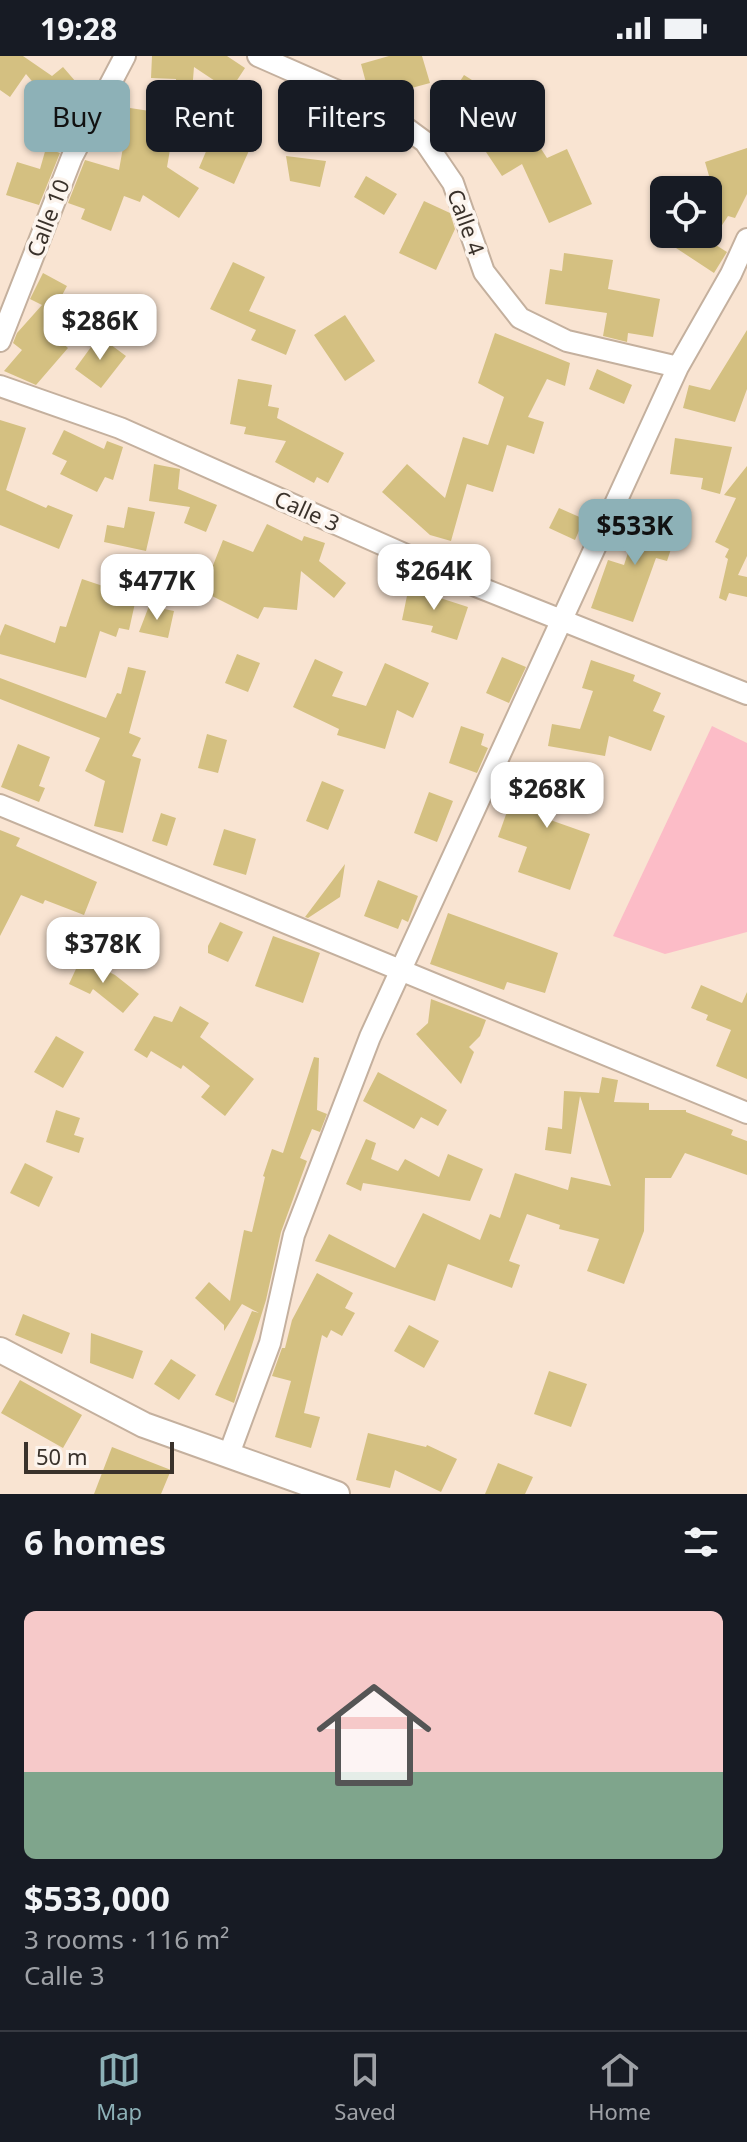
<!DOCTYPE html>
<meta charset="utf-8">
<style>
:root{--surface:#171b24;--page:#20242c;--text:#f1f3f6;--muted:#9ea1a6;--line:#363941;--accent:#8db1b7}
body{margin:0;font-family:"Noto Sans",sans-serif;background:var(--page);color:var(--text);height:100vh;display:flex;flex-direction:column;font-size:30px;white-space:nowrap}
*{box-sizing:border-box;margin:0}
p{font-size:26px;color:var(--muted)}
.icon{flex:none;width:44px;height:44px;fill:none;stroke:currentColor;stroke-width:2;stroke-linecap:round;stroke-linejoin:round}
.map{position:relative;height:1438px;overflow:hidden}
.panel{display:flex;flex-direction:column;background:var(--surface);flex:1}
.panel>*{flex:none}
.banner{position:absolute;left:24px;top:24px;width:700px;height:72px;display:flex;gap:16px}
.controls{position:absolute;left:650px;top:120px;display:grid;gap:16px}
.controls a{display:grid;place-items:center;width:72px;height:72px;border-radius:12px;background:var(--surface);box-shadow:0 2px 6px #0004;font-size:40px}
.scale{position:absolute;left:24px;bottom:20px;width:150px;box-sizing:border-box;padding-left:8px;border:4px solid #3a322b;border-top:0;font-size:22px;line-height:28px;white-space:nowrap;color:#3a322b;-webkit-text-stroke:6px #fcf4ed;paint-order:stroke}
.price{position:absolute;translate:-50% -68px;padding:0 18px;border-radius:16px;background:#fff;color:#222;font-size:26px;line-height:52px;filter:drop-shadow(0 2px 4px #0008)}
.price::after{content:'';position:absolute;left:50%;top:48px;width:24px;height:18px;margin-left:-12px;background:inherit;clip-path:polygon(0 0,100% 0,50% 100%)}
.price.on{background:var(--accent);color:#111}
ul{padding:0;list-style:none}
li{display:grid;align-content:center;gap:16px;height:424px;padding:0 24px}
li span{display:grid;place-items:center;height:248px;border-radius:12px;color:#555}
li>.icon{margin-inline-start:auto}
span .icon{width:144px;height:144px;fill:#fffc;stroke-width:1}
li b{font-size:34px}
h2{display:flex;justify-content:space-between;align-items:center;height:96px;padding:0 24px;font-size:34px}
.pill{padding:0 28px;border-radius:12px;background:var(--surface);box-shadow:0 2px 6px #0004;font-size:28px;line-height:72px}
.pill.on{background:var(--accent);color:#111}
.status{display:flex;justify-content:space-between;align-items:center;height:56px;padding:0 40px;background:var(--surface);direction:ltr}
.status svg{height:22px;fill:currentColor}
.tab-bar{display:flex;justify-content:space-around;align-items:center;height:112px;border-top:2px solid var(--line);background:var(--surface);font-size:22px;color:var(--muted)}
.tab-bar a{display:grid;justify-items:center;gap:4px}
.tab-bar .on{color:var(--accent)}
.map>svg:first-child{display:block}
.green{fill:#fcbcc7}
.building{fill:#d4c081}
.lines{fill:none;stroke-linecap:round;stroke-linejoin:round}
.minor-casing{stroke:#c4b09e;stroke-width:24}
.tertiary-casing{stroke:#c4b09e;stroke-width:28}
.minor{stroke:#fff;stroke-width:20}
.tertiary{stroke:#fff;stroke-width:24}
.labels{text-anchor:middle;stroke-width:7;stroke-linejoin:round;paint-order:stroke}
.street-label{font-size:22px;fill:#3a322b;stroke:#fcf4ed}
</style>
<div class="status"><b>19:28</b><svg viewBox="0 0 49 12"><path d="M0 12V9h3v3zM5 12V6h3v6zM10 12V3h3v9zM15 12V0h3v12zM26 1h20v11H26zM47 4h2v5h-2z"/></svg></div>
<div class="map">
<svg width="747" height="1438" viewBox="0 0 747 1438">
<rect width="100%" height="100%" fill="#f9e4d2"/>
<path class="green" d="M712,670L747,687V876L665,898L613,880Z"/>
<path class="building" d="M0,0H23L52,20L63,11L89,41L83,53L66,66L26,18L10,41L0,34Z
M152,0H227L245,12L230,35L194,11L192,36L176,35V23L151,22Z
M389,0H422L430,27L382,40L368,34L361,8Z
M464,19L496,39L468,84L435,64Z
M130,52L176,59L167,111L199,132L179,162L143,139L140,146L124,140L111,175L81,163L85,153L68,147L85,104L119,114Z
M527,71L547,102L567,93L592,148L549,167L522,108L502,120L486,96Z
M216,72L252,88L234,128L199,112Z
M46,92L60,97L39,149L6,139L17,106L40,113Z
M747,92V138L735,162L728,160L711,186L727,196L714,217L676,192L686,178H708V149L714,137L705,106Z
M286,100L326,105L320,131L290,125Z
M366,120L397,138L384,159L354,141Z
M424,145L450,157L455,173L436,214L399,197Z
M564,197L613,204L608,233L660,243L653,281L628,277L627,286L603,280L607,257L545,248L550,213L562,215Z
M233,206L265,221L249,255L296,274L286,299L251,284L256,274L210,253Z
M43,217L67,230L45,271L68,292L36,329L4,315L22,294L13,287L17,277L42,249L30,243Z
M345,259L375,305L345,325L314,279Z
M747,274V333L735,366L683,352L689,329L710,334Z
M495,277L570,307L565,330L547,323L528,361L544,366L534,398L507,389L493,436L467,428L451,485L430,479L382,436L407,408L445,442L463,381L488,389L504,341L478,327Z
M99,280L126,300L101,332L75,313Z
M597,313L632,329L624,348L589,333Z
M238,323L272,329L268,350L279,352L277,362L344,397L328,427L317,421L314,427L275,406L286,385L244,378L246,371L230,368Z
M0,364L26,372L6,434L46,452L48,449L73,459L59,493L0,469Z
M64,374L104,393L107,385L123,391L113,424L105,421L97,436L60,418L67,405L52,398Z
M675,382L732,391L720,438L701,433L703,422L670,418Z
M154,408L180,413L178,433L217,449L206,476L184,467L190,451L149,445Z
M747,410V500L738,519L747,521V541L729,537L726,545L719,542L728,503L725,501L729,493L715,486L736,442L724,439Z
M128,451L155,456L146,495L104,486L107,469L124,472Z
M559,452L584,463L575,484L549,472Z
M642,454L680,466L667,505L656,502L633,566L591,552L608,504L624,509Z
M267,468L302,485L304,480L325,487L319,505L346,527L334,542L301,515L297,554L264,551L258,563L194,531L200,514L210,517L223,484L253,496Z
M82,523L130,539L128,546L135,547L129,574L119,572L116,581L100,575L86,622L0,598V580L5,568L55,587L60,570L66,571Z
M409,530L438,536L437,541L468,551L457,584L431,576L433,570L402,564Z
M149,550L174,555L168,582L139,576Z
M237,598L260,607L248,636L225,627Z
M502,601L526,611L509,647L486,637Z
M315,603L343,616L332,640L366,650L385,607L429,627L413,662L397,654L385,693L337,679L339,673L293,651Z
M591,604L635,619L633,625L661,637L653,655L665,660L651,695L609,680L605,700L548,690L552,668L580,673L593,635L582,632Z
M128,611L146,615L129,677L141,682L132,700L141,703L123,777L94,770L105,725L85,715L100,682L0,643V622L106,662L117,637L121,638Z
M461,670L484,678L481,689L488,692L477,717L449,707Z
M207,678L227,684L218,717L198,712Z
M18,688L50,701L39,730L45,732L39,746L1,731Z
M534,710L599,733L594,748L550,732L539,760L590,778L570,834L518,816L527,791L498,781L509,750L516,752Z
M322,725L344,734L328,774L306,765Z
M429,736L453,745L437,786L414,777Z
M161,757L176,762L167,790L152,785Z
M224,773L256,783L246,819L213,809Z
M0,774L20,782L16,790L97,826L84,859L45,844L43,848L21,839L0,880Z
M345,808L340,841L308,862L305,861Z
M378,824L418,840L408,866L402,863L398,873L364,860Z
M448,857L558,897L545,937L507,926L504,934L430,908Z
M220,866L243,876L228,906L208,897V890Z
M273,880L320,897L303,947L255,930Z
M81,902L115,919L139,938L123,957L93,933L90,938L69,928Z
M701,929L742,947L747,936V1023L716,1010L731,974L706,964L708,959L691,952Z
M431,943L486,964L480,980L469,991L474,996L461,1028L416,978L428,967Z
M180,950L209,967L200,981L254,1023L225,1060L201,1041L210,1030L183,1009L181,1013L151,995L147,1002L134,994L154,960L172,966Z
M56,980L84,996L63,1032L34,1016Z
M314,1001L319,1002L317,1054L327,1058L320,1076L312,1073L300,1102L307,1105L281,1176L266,1244L234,1347L215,1339L252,1255L259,1257L242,1248L224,1275V1269L195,1242L209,1226L230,1245L244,1174L252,1176L265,1121L263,1120L272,1093L283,1097Z
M378,1016L447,1054L438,1070L421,1061L414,1073L363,1045Z
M602,1021L618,1024L614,1046L649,1047V1054H686V1056L733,1074L731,1079L747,1085V1119L685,1097L671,1122H645L644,1175L624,1228L587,1215L599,1183L559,1173L560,1169L527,1158L509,1205L520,1209L512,1232L448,1208L435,1245L315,1205L329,1178L395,1212L423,1157L480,1184L490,1158L500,1162L515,1117L568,1134L571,1121L611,1130L580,1040L571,1098L545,1094L548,1071L562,1073L564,1035L599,1037Z
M56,1054L80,1062L74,1079L84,1082L79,1097L46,1086Z
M366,1083L376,1087L371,1103L398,1115L405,1103L439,1121L448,1098L483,1113L470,1145L363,1127L361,1135L346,1128Z
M25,1107L53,1121L39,1151L10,1137Z
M317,1217L353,1237L345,1252L355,1257L342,1280L331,1274L327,1282L322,1279L304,1357L320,1361L311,1392L275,1381L291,1325L272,1320L282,1292H285L292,1264Z
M23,1258L70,1277L62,1298L15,1279Z
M409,1269L439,1285L424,1312L394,1295Z
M91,1277L143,1295L133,1323L90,1307Z
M171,1303L196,1319L179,1344L154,1328Z
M549,1315L587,1328L571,1371L534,1358Z
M20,1324L82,1359L63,1392L1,1357Z
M368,1377L426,1391L427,1389L457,1403L441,1436L395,1414L390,1432L356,1424Z
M112,1391L171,1414L161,1438H94Z
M498,1407L533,1421L525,1438H485Z"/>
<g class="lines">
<g class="minor-casing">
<path id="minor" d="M258,0L383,55L425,86L453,127L484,216L520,262L567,285L678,311
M0,285L72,101L125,0
M0,330L120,372L476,530L747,638
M0,749L747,1057
M229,1398L270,1287L294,1179L370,981L678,311L731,218L747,183"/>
</g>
<g class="tertiary-casing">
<path id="tertiary" d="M0,1294L144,1369L337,1438"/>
</g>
<use href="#minor" class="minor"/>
<use href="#tertiary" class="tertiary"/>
</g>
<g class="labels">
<g class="street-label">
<text transform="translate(48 162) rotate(-69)" y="8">Calle 10</text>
<text transform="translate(466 166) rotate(70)" y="8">Calle 4</text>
<text transform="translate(307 455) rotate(24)" y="8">Calle 3</text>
</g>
</g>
</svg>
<div class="controls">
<a><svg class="icon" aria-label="locate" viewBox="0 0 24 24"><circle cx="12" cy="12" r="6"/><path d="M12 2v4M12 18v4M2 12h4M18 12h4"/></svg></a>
</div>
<div class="scale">50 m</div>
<b class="price" style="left:100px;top:306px">$286K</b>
<b class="price on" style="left:635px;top:511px">$533K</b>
<b class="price" style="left:434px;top:556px">$264K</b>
<b class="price" style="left:157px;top:566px">$477K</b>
<b class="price" style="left:547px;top:774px">$268K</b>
<b class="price" style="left:103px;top:929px">$378K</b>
<div class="banner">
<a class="pill on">Buy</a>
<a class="pill">Rent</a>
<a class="pill">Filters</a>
<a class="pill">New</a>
</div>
</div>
<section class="panel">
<h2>6 homes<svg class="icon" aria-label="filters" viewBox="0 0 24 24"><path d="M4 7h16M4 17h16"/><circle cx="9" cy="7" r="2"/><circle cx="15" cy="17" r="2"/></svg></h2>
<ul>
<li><span style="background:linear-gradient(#f6c9c9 65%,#7fa58c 0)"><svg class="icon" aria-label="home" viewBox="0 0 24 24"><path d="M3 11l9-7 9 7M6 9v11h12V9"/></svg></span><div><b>$533,000</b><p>3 rooms · 116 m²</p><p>Calle 3</p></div></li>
</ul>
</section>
<nav class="tab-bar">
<a class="on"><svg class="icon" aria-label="map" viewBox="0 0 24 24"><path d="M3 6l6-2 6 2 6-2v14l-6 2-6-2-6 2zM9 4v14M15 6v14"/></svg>Map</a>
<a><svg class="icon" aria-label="saved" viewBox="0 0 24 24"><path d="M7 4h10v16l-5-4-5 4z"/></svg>Saved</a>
<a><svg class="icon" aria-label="home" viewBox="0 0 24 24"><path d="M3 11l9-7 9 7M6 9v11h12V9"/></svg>Home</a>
</nav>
